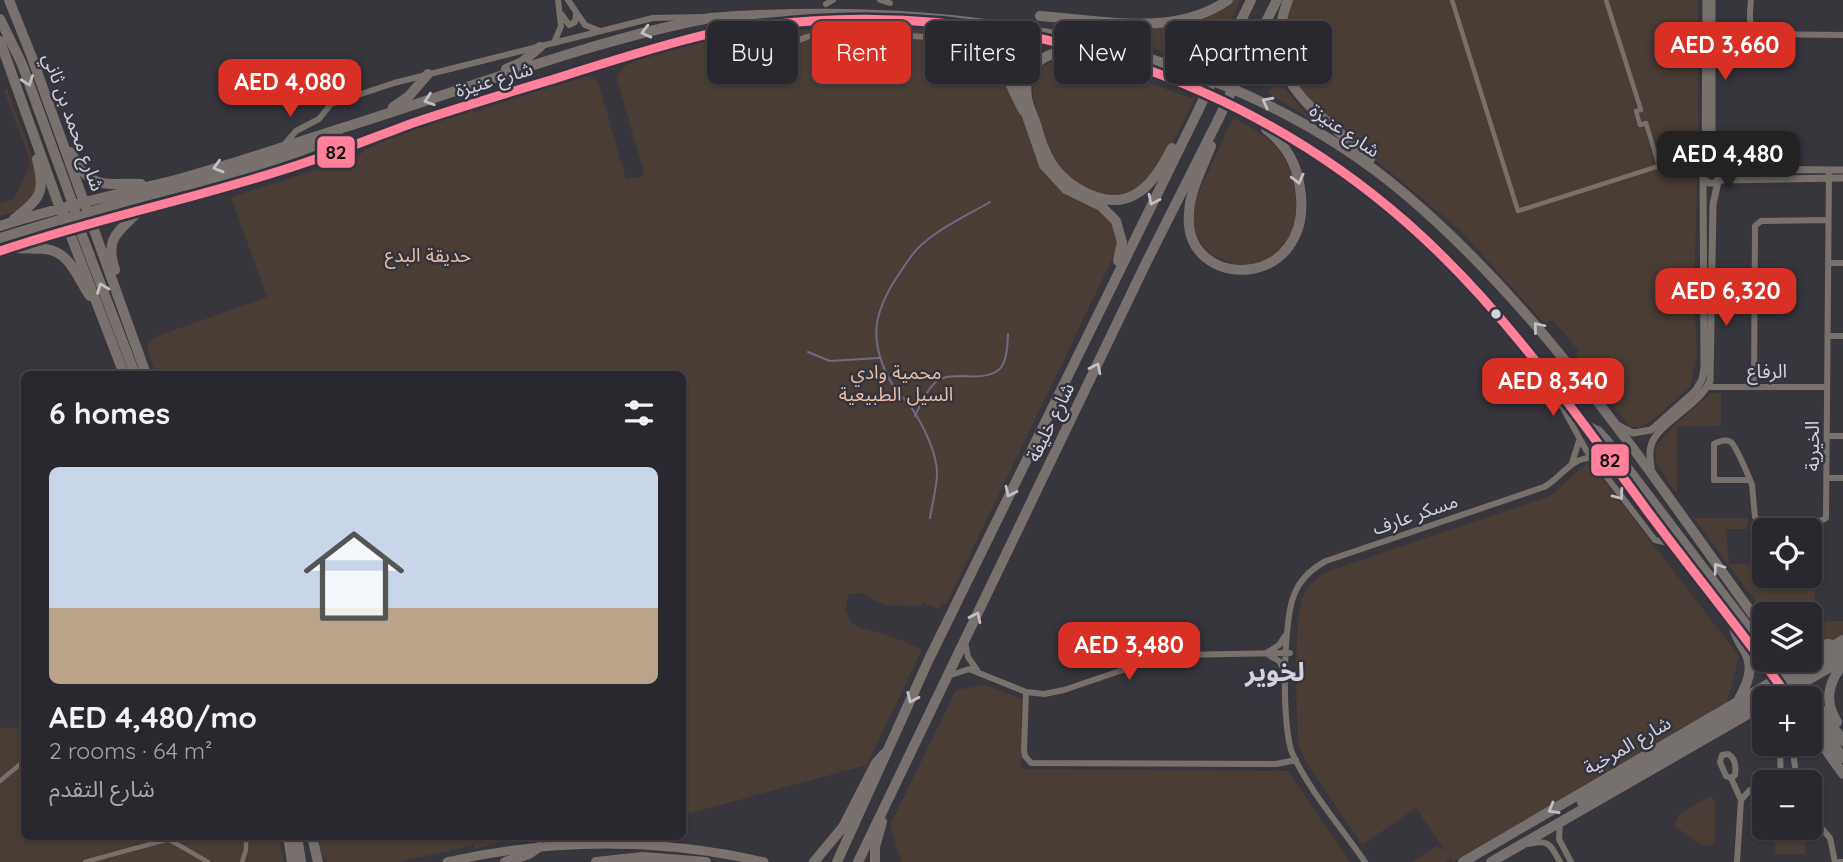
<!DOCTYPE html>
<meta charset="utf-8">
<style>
:root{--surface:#29282e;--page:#35343a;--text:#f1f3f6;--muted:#a5a6aa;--line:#45444a;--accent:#d93025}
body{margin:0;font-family:Quicksand,"Noto Sans Arabic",sans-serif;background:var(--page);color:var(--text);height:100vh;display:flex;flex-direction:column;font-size:26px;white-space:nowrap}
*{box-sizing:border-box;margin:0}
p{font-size:23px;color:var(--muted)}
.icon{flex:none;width:38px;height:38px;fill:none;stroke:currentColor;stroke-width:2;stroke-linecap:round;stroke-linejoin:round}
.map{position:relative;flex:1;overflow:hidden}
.side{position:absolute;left:21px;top:371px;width:665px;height:469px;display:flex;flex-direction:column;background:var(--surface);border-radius:10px;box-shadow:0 2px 5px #0004,0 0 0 2px var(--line)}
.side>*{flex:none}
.top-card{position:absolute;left:707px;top:21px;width:665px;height:63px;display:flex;gap:14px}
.buttons{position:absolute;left:1752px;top:518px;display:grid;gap:14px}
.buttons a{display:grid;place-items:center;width:70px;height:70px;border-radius:10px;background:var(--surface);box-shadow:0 2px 5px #0004,0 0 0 2px var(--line);font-size:35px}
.price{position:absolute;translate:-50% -60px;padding:0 16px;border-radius:14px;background:var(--accent);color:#fff;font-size:23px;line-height:46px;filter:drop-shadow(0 2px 4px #0008)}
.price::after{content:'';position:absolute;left:50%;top:42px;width:21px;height:16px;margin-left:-10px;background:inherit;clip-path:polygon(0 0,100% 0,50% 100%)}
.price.active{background:#222;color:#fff}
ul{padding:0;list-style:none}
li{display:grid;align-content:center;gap:14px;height:371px;padding:0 28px}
li span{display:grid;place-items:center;height:217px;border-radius:10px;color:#555}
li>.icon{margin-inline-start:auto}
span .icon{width:126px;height:126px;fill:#fffc;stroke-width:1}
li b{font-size:30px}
h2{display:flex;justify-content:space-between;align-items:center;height:84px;padding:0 28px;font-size:30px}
.chip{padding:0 24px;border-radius:10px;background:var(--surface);box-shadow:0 2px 5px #0004,0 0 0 2px var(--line);font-size:24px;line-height:63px}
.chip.active{background:var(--accent);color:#fff}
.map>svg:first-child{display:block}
.green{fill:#493d35}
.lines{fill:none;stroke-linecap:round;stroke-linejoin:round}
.stream{stroke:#6d6b83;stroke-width:2}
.pedestrian{stroke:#78706b;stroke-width:4.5}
.minor{stroke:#78706b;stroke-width:6}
.tertiary{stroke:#78706b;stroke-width:7}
.secondary{stroke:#7b726e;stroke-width:9}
.primary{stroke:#79716d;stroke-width:10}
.trunk{stroke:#76706e;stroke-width:10}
.primary-bridge{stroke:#79716d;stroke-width:10}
.bus-1-casing{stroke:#343340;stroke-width:14}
.bus-1{stroke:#ff8098;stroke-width:9}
.oneway{stroke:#c1bfc5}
.oneway2{stroke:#c0bfc5}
.bus-dot{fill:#d3d3db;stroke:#343340;stroke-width:2.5}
.labels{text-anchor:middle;stroke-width:5;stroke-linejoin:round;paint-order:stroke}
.street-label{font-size:19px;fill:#d3d3db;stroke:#343340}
.park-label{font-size:19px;fill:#edbe9c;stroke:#343340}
.district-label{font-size:26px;font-weight:bold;fill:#d3d3db;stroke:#343340}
.line-badge{stroke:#343340;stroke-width:2.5}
.pale-badge-label{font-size:19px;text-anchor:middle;font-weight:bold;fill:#111}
</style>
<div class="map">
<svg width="1843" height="862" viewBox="0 0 1843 862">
<rect width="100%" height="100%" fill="#37363d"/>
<path class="green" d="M1232,0H1240L1209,68L1102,29L1165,26Z
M1293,0H1698V147L1694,296L1697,356L1690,387L1653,420L1639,428L1629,426L1576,355L1579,351L1552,319L1544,323L1460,230L1366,152L1296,87L1283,56V23Z
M1273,22L1272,45L1277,78L1310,119L1268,93L1271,85L1254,74L1267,40L1266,35Z
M840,28L917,29L944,33L981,39L1002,55L1033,145L1114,220L1118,247L946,604L942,603L939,609L923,603L922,606L884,605L861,593L849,594L845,611L853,624L858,627L893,637L922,649L867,765L683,815L682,374H156L147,349L148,343L155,337L267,297L231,197L325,167C336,170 357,160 364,150L402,133L472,108L475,113C495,105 574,72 591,78C596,79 597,81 599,85L626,179L642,177L643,169L617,80C619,61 644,58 660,53C676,36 811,30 840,28Z
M1069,58L1082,59L1194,99C1182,123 1160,176 1137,189C1111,205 1073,188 1057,164C1048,150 1042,131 1038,115C1035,103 1030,90 1034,78C1039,64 1055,59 1069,58Z
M7,89L36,167L37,191L20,210L0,216V203L14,199L31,163L4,90Z
M1233,118C1251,127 1267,135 1280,152C1303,182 1305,248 1261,261C1248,265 1242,266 1230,262C1220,259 1210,255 1203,246C1195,235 1190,220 1193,206C1195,198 1201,189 1204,181C1214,160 1223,139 1233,118Z
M1715,393H1721V426L1677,427V491L1675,492L1656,462L1655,447L1677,423L1709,395Z
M1589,461L1739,656L1727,702L1453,862L1451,859L1446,862H1412L1436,846L1445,851L1416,808L1362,845L1307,763L1299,746C1296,720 1293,614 1304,594C1309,585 1317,577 1326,572L1550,496Z
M1694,518H1747V529H1726L1729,564L1764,565V576H1810V566H1814L1815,621H1843V635L1827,643L1810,644V614H1765Z
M985,685L1021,699V769L1288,771L1350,862H901L890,825L956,690Z
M22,703H24V836L278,837L284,862H0V728L22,727Z
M1711,795L1715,802V844L1704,846L1674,826L1679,815Z
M317,837V836L535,837L516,838L475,849L473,845L400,862H327L322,854Z
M1775,839H1805V854H1775Z"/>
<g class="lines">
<path class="stream" d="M808,352L830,361L879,358
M915,416C921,404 928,386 940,379C946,376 956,376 962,376C1000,379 1007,370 1008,334
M930,518C932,505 936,490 937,476C938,454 923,425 911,407C905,399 896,392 891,382C868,341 873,312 899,274C907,262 915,249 926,241C945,225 968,215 990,202"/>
<path class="pedestrian" d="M1452,0L1518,211L1659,166L1646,123L1640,125L1636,111L1641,110L1606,0
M0,781L24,761
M163,836L208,862
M85,862L180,836
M242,862L246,850V836"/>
<path class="minor" d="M568,0L585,25L600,31
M880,0L890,3
M1751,0C1750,12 1747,27 1758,34L1843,35
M826,4L833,0
M562,15L569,25L575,22L576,14
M724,33C732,35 742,36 750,38C759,41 766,46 776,46C789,47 799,38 811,36C845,33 961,32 986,52C1003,65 1011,94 1022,112
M554,43L561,26L558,0
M283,146L296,131L319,119L331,104L394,83L653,18L703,17
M1828,263H1843
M1828,336H1843
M1707,387H1827
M1754,387L1755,226L1761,221L1828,220
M1557,391L1559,401L1586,450L1655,540L1672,544
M1827,436H1843
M1572,463L1579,441
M1827,478H1843
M1750,480H1714V444C1718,442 1726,439 1731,442C1736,446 1749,477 1752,485L1755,517L1759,521L1818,522L1826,518L1829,170
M965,642L968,657L977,670
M1268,652L1279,645L1285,636
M1267,654L1279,661L1286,673
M948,676L969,669L1026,692L1044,694L1064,690L1152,660L1175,655L1290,653
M1026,692L1024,749L1025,756L1031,763L1276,764L1296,760
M1728,754C1736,758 1736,767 1735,775L1731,778L1726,776L1720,762L1722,755Z
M1731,778L1741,800
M1781,782L1780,750L1786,747L1793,752L1797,782
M1810,815L1830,838L1835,862
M1560,822L1559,839L1571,862
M1528,844C1549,839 1550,844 1560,862
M1365,862C1341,827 1311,793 1293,755C1281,730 1283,621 1294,595C1300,579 1311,569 1326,561L1544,487C1561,478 1571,457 1592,458
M1737,862L1741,800L1750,790L1764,787
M1840,862H1843"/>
<path class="tertiary" d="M1705,169L1706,0
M1720,169L1843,170
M1705,180L1709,183H1715L1721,175L1712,148V0
M1720,180L1843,178
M1617,425L1633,433L1651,430L1695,391L1702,380L1704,367L1703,174L1707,167H1718
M1652,474C1651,465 1648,455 1651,446C1656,424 1699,406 1710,381L1713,204L1718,182"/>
<path class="secondary" d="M447,862C551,838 661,838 764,862"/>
<path class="primary" d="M9,0L31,55L146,374
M1288,0C1256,83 1319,111 1370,159
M1040,16C1100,20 1174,38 1228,0
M0,19L22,64L75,210
M929,27C958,34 996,32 1009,64L1044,165L1066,189L1101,206L1116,221L1122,242L1118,261
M0,41L57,200L124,374
M1230,43L1251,0
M1087,56C1075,54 1061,50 1050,55C1038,59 1028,71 1027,83C1024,97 1031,111 1036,124C1040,138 1044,152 1052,164C1067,188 1108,211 1136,194C1152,185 1163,165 1172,148
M1243,67L1277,0
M506,69L522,62L540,47
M393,107L409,96L428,74
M1211,146C1203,167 1190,190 1189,213C1182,293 1316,292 1300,188C1297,164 1285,144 1266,129
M70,152C75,158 77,165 82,171C99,190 119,182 141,184
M14,219C40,198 46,194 37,159
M77,222L135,374
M0,226C59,207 119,194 179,179C238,163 297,142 355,124C473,87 589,41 710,18C950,0 1218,36 1405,194C1550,317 1653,478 1764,630
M69,230L73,221L88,213C147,193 209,182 269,162C292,154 317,147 338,133
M0,238L69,217
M17,248C26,249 35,248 45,249C71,252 77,278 90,296
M0,251C99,218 202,198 301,165C337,153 373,138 409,125C458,107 508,93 558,78C605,63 651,48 698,36C735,27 774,24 812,21C1027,7 1249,80 1409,224C1498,304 1566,400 1637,496C1682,558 1729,618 1775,679
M115,270C105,239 116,234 136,214
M1786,660L1793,670
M288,836L292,862
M297,836L301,862
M312,836L318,862
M505,862L529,854L539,847
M596,862L643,857L706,862
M814,862L843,827L876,763L884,754
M837,862L929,659L1198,111
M858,862L1146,263L1218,120
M875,862V847L882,822"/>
<path class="trunk" d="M1585,425L1599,432L1607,441L1764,648
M1759,623L1764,625
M1734,626C1735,636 1740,642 1745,651C1755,668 1747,684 1739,699
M1810,647L1829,644
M1773,660L1786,678
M1810,660L1843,640
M1793,670L1843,741
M1795,678L1843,650
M1776,698L1843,660
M1810,710L1843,758
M1837,722C1824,701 1828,683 1843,664
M1810,727L1843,774
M1582,802L1780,686L1791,678L1793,670
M1463,862L1809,660
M1491,862L1764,705"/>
<path class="primary-bridge" d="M1198,111L1230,43
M1218,120L1243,67"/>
<g class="bus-1-casing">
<path id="bus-1" d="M0,251C100,217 204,197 304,163C341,151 377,136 413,123C460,107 507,93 554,79C601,64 648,49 696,37C733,27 773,24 811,21C1026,7 1244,80 1406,222C1502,306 1574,411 1649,513C1695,575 1745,635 1789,698"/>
</g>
<use href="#bus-1" class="bus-1"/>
</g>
<defs><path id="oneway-chevron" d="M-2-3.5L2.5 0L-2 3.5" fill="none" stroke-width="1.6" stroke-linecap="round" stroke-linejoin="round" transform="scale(1.75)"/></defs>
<g class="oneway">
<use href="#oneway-chevron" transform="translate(646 32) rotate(166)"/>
<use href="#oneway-chevron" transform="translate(28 81) rotate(70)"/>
<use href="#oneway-chevron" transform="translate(429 100) rotate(162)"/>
<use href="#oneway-chevron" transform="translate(1267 102) rotate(-152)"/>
<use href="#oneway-chevron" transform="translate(218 167) rotate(163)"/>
<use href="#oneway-chevron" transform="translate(1298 179) rotate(76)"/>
<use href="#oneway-chevron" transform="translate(1153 200) rotate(116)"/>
<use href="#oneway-chevron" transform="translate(102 288) rotate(-111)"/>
<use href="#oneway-chevron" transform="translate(1538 327) rotate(-130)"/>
<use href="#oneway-chevron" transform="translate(1096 368) rotate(-64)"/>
<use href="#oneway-chevron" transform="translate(1010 492) rotate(116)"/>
<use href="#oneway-chevron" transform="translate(1619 495) rotate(53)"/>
<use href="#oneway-chevron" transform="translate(1718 568) rotate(-126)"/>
<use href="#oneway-chevron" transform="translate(976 617) rotate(-64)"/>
<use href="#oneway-chevron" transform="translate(912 698) rotate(114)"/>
</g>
<use class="oneway2" href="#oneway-chevron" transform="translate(1553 809) rotate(150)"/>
<circle class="bus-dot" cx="1496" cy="314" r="6"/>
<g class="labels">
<g class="street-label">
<text transform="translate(494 79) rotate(-17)" y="7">شارع عنيزة</text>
<text transform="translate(74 122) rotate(70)" y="7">شارع محمد بن ثاني</text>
<text transform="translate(1345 130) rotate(34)" y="7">شارع عنيزة</text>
<text x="1767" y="378">الرفاع</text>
<text transform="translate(1050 422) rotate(-64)" y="7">شارع خليفة</text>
<text transform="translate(1812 446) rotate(-90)" y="7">الخيرية</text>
<text transform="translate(1415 514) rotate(-19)" y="7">مسكر عارف</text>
<text transform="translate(1627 745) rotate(-30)" y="7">شارع المرخية</text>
</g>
<g class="park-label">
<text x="428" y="262">حديقة البدع</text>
<text x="896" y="379">محمية وادي<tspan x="896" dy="22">السيل الطبيعية</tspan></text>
</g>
<g class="district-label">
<text x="1275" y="681">لخوير</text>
</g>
</g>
<g class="line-badge">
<rect x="316" y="135" width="40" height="34" rx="7" fill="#ff8098"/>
<rect x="1590" y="443" width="40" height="34" rx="7" fill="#ff8098"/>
</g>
<g class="pale-badge-label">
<text x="336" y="159">82</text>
<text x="1610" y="467">82</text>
</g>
</svg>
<div class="buttons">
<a><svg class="icon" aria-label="locate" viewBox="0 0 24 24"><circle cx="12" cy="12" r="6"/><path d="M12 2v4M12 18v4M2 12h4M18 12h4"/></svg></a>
<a><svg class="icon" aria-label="layers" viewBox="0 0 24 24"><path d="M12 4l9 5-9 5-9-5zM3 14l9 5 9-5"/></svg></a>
<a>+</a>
<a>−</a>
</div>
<b class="price" style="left:1725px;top:82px">AED 3,660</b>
<b class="price" style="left:290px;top:119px">AED 4,080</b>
<b class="price active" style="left:1728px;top:191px">AED 4,480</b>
<b class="price" style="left:1726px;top:328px">AED 6,320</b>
<b class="price" style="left:1553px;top:418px">AED 8,340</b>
<b class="price" style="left:1129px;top:682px">AED 3,480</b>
<div class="top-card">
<a class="chip">Buy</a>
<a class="chip active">Rent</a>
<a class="chip">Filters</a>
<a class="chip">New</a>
<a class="chip">Apartment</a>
</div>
<section class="side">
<h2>6 homes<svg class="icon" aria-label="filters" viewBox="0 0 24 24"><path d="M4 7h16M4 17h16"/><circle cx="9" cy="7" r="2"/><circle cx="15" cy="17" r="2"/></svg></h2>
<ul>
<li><span style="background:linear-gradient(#c9d6e8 65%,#b9a48a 0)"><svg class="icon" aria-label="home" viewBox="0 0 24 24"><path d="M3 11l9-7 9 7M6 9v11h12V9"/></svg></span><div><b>AED 4,480/mo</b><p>2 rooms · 64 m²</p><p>شارع التقدم</p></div></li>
</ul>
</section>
</div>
